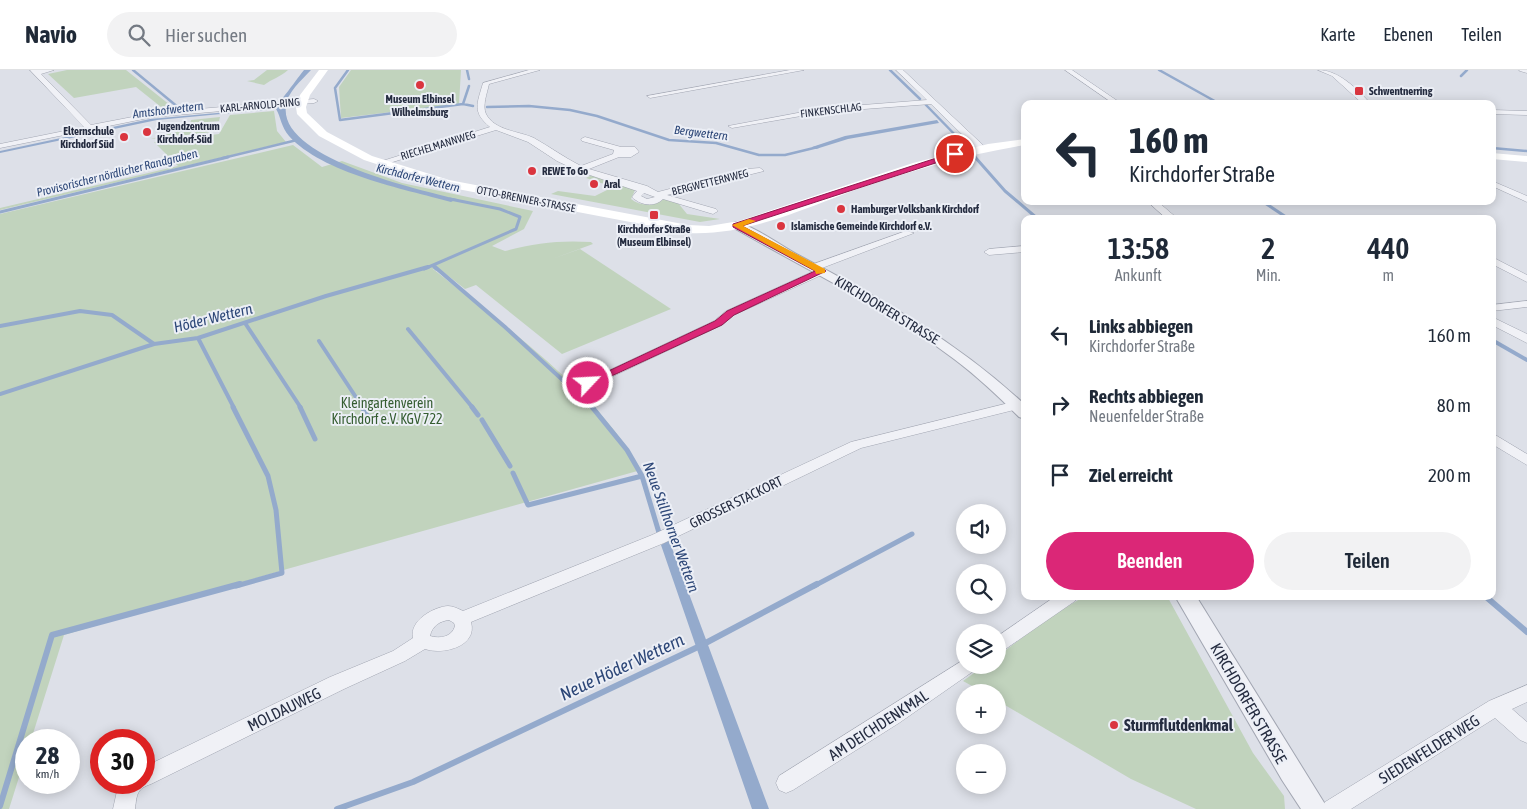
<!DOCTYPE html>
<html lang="de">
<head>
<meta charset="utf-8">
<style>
	:root { --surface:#fff; --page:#f2f2f3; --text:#1f2937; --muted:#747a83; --line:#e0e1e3; --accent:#db2777 }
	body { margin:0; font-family:"Asap Condensed",sans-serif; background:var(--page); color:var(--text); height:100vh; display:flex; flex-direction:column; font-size:19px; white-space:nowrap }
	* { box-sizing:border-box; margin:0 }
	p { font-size:16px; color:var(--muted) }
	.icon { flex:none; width:28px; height:28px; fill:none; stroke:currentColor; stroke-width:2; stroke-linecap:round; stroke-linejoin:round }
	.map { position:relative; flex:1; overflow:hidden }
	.sheet { position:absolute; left:1021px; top:145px; width:475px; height:385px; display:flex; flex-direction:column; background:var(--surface); border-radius:10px; box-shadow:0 2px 12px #0003 }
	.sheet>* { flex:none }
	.guide { position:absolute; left:1021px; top:30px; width:475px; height:105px; border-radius:10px; box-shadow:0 2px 12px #0003; background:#fff; color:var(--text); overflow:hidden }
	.controls { position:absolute; left:956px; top:434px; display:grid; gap:10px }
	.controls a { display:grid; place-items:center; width:50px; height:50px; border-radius:50%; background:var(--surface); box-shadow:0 2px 12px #0003; font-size:25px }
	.speed { position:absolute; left:15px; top:659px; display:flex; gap:10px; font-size:25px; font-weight:700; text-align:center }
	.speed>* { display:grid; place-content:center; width:65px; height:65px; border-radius:50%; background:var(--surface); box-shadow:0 2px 12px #0003; line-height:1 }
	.speed small { font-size:12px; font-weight:400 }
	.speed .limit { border:8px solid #d22; background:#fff; color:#111 }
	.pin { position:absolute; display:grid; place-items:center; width:42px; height:42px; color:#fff; margin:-21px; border:2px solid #fff; border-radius:50%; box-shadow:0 1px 5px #0007 }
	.me { position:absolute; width:55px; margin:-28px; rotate:65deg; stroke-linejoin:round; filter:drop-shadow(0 0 4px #0008) }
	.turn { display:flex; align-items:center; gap:18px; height:105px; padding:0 25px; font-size:22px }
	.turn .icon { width:65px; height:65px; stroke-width:2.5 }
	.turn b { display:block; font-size:35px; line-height:42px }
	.eta { display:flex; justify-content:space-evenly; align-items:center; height:85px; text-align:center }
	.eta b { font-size:30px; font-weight:600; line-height:35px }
	.cta { display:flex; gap:10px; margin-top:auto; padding:10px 25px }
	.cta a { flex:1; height:58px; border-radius:30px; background:var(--accent); color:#fff; font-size:20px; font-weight:600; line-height:58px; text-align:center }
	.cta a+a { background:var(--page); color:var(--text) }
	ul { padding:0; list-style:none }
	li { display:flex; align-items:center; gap:15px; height:70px; padding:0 25px }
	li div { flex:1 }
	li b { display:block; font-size:19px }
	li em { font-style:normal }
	header { display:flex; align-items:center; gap:30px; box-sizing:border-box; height:70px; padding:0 25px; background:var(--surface); border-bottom:1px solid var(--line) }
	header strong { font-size:24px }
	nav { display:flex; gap:28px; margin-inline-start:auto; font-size:18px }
	.search { width:350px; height:45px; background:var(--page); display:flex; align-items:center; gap:12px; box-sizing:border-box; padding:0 18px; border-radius:28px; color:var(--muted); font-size:19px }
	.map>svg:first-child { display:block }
</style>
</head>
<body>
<header>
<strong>Navio</strong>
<div class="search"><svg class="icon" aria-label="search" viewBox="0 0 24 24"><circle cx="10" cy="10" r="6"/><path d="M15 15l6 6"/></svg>Hier suchen</div>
<nav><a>Karte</a><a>Ebenen</a><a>Teilen</a></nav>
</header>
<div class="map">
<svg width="1527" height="739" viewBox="0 0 1527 739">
	<rect width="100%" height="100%" fill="#dde0e8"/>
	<path fill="#c1d3bd" d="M67 0H126L170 35 161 37 136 17 74 28 48 4Z
		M267 0H288C280 7 272 9 264 15L247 11 254 10Z
		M351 0H461L459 34 341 48 339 17Z
		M274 41 277 61 286 72 0 140V138L178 96 154 72 219 64 230 45Z
		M220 47 219 51 207 52 213 55 216 61 213 62 151 69 194 56V54H190L191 50Z
		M293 75 322 97 342 91 402 113 533 141 524 159 492 176 505 181C534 173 560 170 591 172L593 174 552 189 580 179 671 239 562 284 476 215 465 219 437 197 433 199C505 257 595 319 641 400L287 499 64 565 31 670H26V685L9 739H0V144Z
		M592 105 636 118 631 129C641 137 656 136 665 128L678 133 687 144 720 149 700 152 551 124 558 121 595 126 613 117 586 108Z
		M1085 526H1167L1253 683 1284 726 1285 739H1196L1131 709 998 631V622H983L963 611 985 595H998V586L1048 548Z"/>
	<path fill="#94aacc" d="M304 0H311C301 11 288 21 286 36 278 88 420 120 457 129L451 132C404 119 322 103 289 66 281 57 281 47 276 39L157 50 0 83V81L150 49 274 38C277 37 299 6 304 0Z
		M937 50 939 53 848 69 816 79 812 77 845 66Z
		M669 470 769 739H752L661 475Z"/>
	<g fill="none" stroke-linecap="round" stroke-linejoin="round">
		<path stroke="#94aacc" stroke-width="2.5" d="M133 0 179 38
			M348 0 335 18 340 50 463 34 473 36
			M467 0 469 9
			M890 0 920 29
			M1159 0 1220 34
			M1461 6 1467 0
			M463 34 469 16
			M925 34 964 74
			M487 37 529 36 570 40 597 46 669 70 716 73 759 85H785L818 77
			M1492 78 1527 81
			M223 88 297 70"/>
		<path stroke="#94aacc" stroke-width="3" d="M975 87 1005 121 1038 149
			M1262 131 1289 149
			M0 142 228 87
			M433 196 436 199
			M424 199 516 159 520 147 500 139 450 129"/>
		<path stroke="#94aacc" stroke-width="4" d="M435 197 505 257 593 338
			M245 253 301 338
			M0 256 80 241 112 245 154 274
			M408 259 473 338
			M198 268 234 338
			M1492 270 1527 290
			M319 271 363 338
			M0 324 154 274 198 268 326 226 428 197"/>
		<path stroke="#94aacc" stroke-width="5" d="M233 337 268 406 276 440 282 503 236 516
			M300 337 315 369
			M362 337 370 350
			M472 337 478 345
			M592 337 627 380 642 406 660 466
			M482 350 510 396
			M513 403 528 435 642 406
			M814 516 912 464"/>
		<path stroke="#94aacc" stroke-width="6" d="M1485 526 1527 562
			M0 736 52 565 240 514
			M337 739 413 712 700 576 817 514"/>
		<defs>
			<path id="minor" d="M30 0H54L41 4 91 55 153 43 314 29 318 31 314 33 153 47 0 78V74L84 57Z
				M529 0H540L489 14C487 24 482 35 486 44 495 61 519 61 534 68 550 77 565 88 581 96L613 84 614 80 582 71 581 69 585 67 621 77H635L639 82 631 87H619L589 99 647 116 658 122 746 99 760 98 764 101 667 125 716 139 718 141 713 144 663 129C654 138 640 135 632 127L637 121 578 101 557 91 528 72 496 60 383 95 376 93 490 57C472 42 477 34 483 13ZM644 123 655 127 647 129 641 126Z
				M790 0H804L650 28 647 26Z
				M896 0H903L985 77V81H979L931 34 824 42 732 58 728 56 824 38 927 30Z
				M1065 0H1072L1122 34H1114Z
				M1318 0C1339 0 1357 19 1371 34H1363L1332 6Z
				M1519 0H1527V3L1520 1Z
				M1492 40 1527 41V45L1492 44Z
				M1492 111 1527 126V132L1492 116Z
				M1147 131H1157L1178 149H1167Z
				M906 161 914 163 822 198 827 201 826 203 734 245 722 255 592 316H584L582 313 714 251 726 241 816 200 811 199V195Z
				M1025 176V182L989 185 984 182 989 179Z
				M1492 187 1527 205V212L1492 194Z
				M1527 231V237L1492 241V235Z
				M1492 247 1527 264V273L1492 255Z
				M1017 331 1022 332 1024 335 1022 338 861 378 664 473 471 552C478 577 442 585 425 579L405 591 344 619 151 714C137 719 137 723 135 739H113L119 712H144V697L330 607 393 581 413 568C409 551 433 537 448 536 453 536 459 539 463 541L652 465 851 372ZM449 550 454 553 455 556C452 567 440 569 430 566 432 556 440 551 449 550Z
				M1492 363 1527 384V395L1492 374Z
				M1056 526H1077L1075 531 1004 580 998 582V566Z
				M965 589V595H978L975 600 899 653 793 720 786 723 779 720 776 713 779 706Z
				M1527 615V632L1512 639 1527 652V673L1520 670 1495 648 1351 739H1321L1325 732 1489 631Z"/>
			<path id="tertiary" d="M736 152C756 157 781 176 800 186 881 229 958 272 1025 335V349L1019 347C999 327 978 307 954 289 885 237 807 200 732 157L730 155Z
				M1175 526H1196L1328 739H1301L1282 710Z"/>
		</defs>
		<use href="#minor" stroke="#a2a6b2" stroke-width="1"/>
		<use href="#tertiary" stroke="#a2a6b2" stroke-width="2"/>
		<use href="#minor" fill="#f0f1f6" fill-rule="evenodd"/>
		<use href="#tertiary" fill="#f0f1f6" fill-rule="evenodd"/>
		<path fill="#fff" fill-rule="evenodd" d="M319 0H328L310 25 306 37 307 43 327 62 372 86 449 110 688 155 709 156 739 151 913 93 988 74 1025 69V75C969 84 917 99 863 117 808 137 748 166 688 163L447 117 364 90 319 66 297 44 296 37 300 25Z
			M1492 83 1527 86V92L1492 89Z"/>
	</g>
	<path fill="#db2777" stroke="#8e194d" d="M955 82 957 86 742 156 826 201 734 245 722 255 592 315 588 316 583 313 715 251 727 241 815 201 733 157V154Z"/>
	<path fill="#f59e0b" d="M749 149 756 151 743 156 825 199V203L816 204 815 201 732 155Z"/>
	<g fill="#da353f" stroke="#eceff6" stroke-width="2">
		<circle cx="420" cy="15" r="5"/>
		<rect x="1354" y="16" width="10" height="10" rx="2.5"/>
		<circle cx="147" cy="62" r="5"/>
		<circle cx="124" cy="67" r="5"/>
		<circle cx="532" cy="101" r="5"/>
		<circle cx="594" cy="114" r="5"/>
		<circle cx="841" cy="139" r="5"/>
		<rect x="649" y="140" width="10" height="10" rx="2.5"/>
		<circle cx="781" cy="156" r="5"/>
		<circle cx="1114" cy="655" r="5"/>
	</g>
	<g text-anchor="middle" stroke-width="4" stroke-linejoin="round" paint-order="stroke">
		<g font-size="11" font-weight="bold" fill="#252c40" stroke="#eceff6" text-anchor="start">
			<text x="1369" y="25">Schwentnerring</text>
			<text x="420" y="33" text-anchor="middle">Museum Elbinsel<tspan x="420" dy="13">Wilhelmsburg</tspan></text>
			<text x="157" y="60">Jugendzentrum<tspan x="157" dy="13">Kirchdorf-Süd</tspan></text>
			<text x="114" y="65" text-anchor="end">Elternschule<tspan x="114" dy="13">Kirchdorf Süd</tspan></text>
			<text x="542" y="105">REWE To Go</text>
			<text x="604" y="118">Aral</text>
			<text x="851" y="143">Hamburger Volksbank Kirchdorf</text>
			<text x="791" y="160">Islamische Gemeinde Kirchdorf e.V.</text>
			<text x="654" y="163" text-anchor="middle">Kirchdorfer Straße<tspan x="654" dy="13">(Museum Elbinsel)</tspan></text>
		</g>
		<g font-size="11" fill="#252c40" stroke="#eceff6">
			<text transform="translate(260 35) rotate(-5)" y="4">KARL-ARNOLD-RING</text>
			<text transform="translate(831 40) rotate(-7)" y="4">FINKENSCHLAG</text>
			<text transform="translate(438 75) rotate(-17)" y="4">RIECHELMANNWEG</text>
			<text transform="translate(710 112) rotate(-14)" y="4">BERGWETTERNWEG</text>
			<text transform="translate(526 129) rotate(11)" y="4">OTTO-BRENNER-STRASSE</text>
		</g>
		<g font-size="12" font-style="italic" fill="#2c4677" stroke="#eceff6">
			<text transform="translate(168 40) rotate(-7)" y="4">Amtshofwettern</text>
			<text transform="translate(701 63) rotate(7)" y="4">Bergwettern</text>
			<text transform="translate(117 103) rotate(-14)" y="4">Provisorischer nördlicher Randgraben</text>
			<text transform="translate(418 108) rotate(14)" y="4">Kirchdorfer Wettern</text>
		</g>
		<g font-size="14" fill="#252c40" stroke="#eceff6">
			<text transform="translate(887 240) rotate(31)" y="5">KIRCHDORFER STRASSE</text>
			<text transform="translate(736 432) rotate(-26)" y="5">GROSSER STACKORT</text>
		</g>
		<g font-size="14" fill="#355d31" stroke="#eceff6">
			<text x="387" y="338">Kleingartenverein<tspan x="387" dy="16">Kirchdorf e.V. KGV 722</tspan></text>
		</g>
		<g font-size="15" font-style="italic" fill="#2c4677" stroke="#eceff6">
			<text transform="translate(213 248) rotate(-14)" y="5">Höder Wettern</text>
			<text transform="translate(671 457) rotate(70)" y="5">Neue Stillhorner Wettern</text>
		</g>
		<g font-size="16" fill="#252c40" stroke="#eceff6">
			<text transform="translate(1249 633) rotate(60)" y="6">KIRCHDORFER STRASSE</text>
			<text transform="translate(284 639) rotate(-26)" y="6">MOLDAUWEG</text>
			<text transform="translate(878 655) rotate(-33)" y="6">AM DEICHDENKMAL</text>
			<text transform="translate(1429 679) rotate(-32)" y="6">SIEDENFELDER WEG</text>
		</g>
		<g font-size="16" font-weight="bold" fill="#252c40" stroke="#eceff6" text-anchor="start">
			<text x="1124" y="661">Sturmflutdenkmal</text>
		</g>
		<g font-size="18" font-style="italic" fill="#2c4677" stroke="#eceff6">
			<text transform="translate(622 597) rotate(-25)" y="6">Neue Höder Wettern</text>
		</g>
	</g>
</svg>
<div class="controls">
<a><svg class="icon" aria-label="sound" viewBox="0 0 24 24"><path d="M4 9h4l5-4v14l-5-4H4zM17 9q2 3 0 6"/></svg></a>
<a><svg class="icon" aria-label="search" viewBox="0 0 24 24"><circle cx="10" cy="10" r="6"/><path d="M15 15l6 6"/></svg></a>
<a><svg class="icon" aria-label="layers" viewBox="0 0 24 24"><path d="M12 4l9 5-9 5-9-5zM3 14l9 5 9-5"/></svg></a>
<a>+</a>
<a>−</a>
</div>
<div class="speed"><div>28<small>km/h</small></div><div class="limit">30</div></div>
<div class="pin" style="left:955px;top:84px;background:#d93025"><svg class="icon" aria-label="arrive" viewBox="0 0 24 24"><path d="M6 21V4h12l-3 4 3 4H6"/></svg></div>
<svg class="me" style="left:588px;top:313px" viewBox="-20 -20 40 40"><circle r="17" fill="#db2777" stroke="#fff" stroke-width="3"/><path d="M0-11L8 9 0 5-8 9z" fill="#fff"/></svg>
<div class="guide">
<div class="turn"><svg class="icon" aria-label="left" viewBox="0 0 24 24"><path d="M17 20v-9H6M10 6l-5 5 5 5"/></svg><div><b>160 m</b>Kirchdorfer Straße</div></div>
</div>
<section class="sheet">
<div class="eta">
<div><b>13:58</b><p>Ankunft</p></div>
<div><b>2</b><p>Min.</p></div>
<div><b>440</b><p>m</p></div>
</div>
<ul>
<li><svg class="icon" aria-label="left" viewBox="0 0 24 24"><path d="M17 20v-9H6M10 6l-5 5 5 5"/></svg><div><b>Links abbiegen</b><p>Kirchdorfer Straße</p></div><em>160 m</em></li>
<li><svg class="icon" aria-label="right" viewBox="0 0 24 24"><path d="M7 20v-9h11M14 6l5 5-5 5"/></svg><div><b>Rechts abbiegen</b><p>Neuenfelder Straße</p></div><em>80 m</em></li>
<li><svg class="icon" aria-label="arrive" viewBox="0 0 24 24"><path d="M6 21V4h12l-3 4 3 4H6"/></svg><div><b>Ziel erreicht</b></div><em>200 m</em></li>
</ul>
<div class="cta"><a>Beenden</a><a>Teilen</a></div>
</section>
</div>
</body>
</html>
